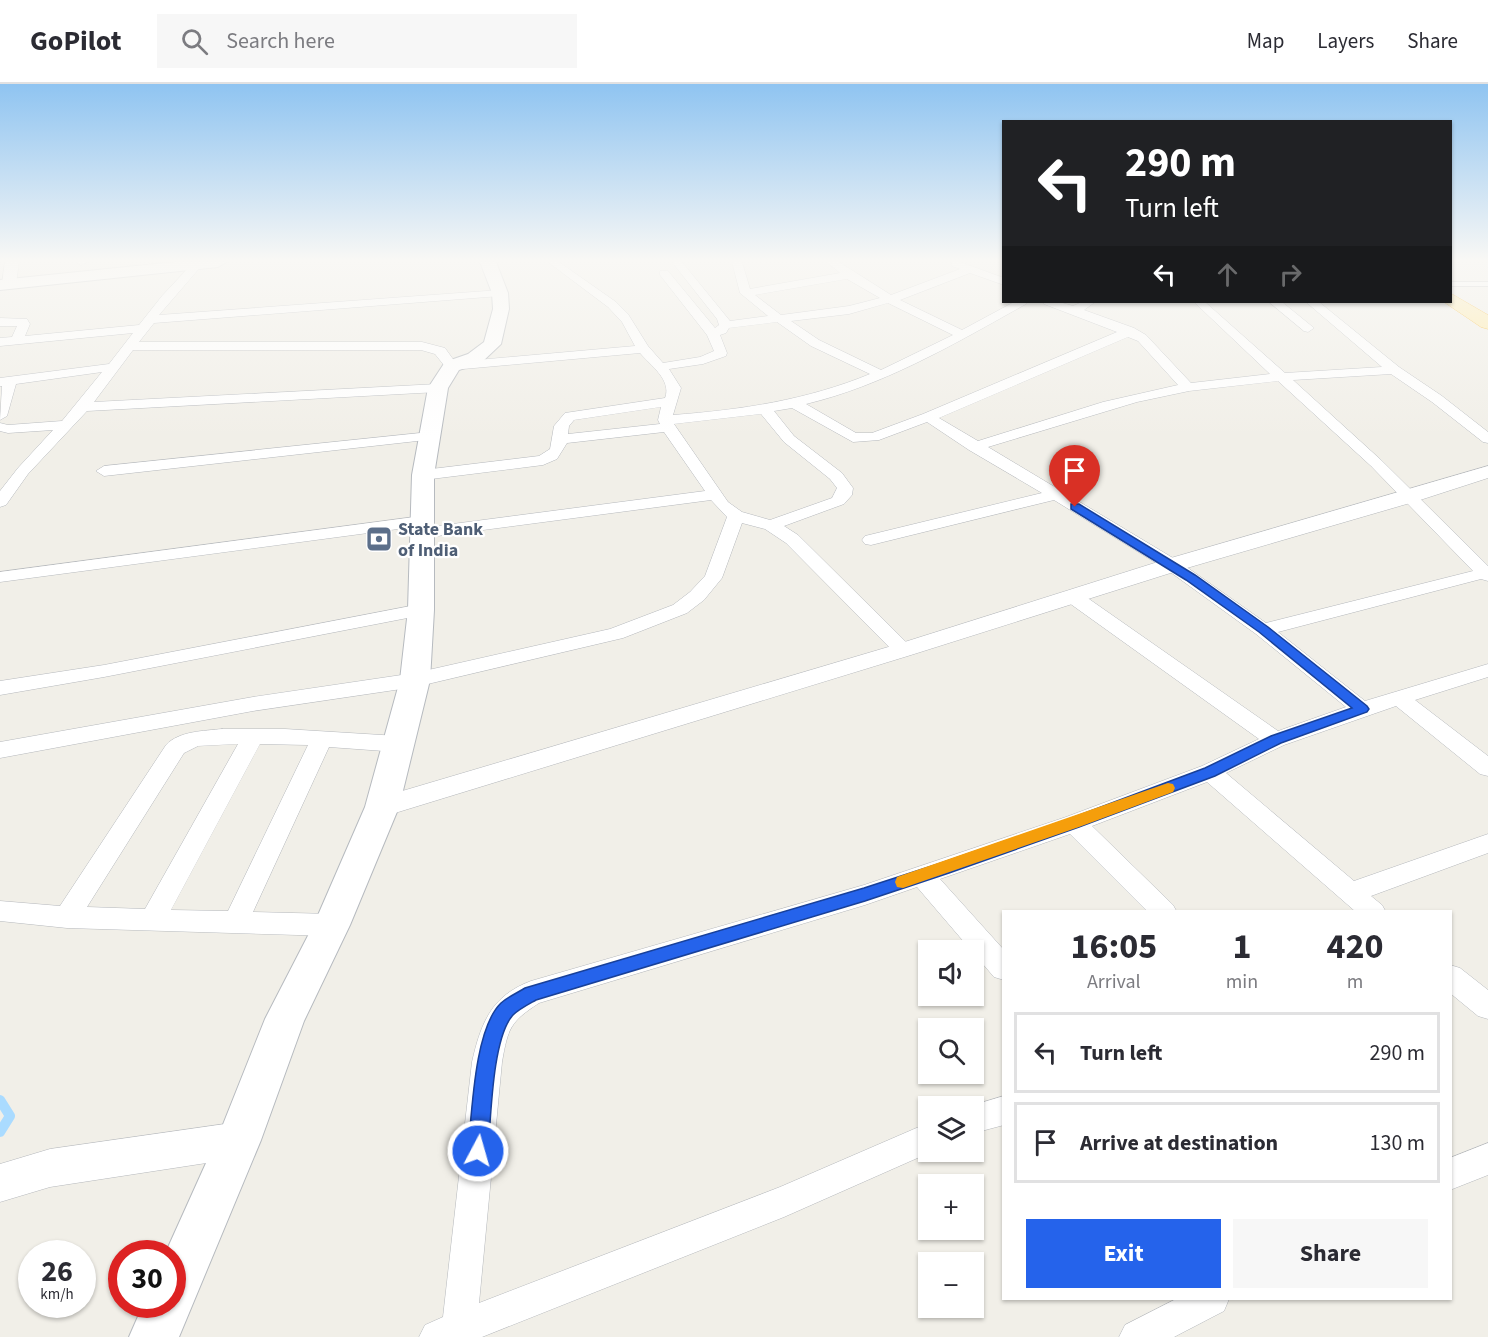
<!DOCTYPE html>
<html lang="en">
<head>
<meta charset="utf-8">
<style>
	:root { --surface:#fff; --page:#f7f7f7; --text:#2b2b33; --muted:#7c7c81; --line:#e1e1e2; --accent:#2563eb }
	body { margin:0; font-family:"Source Sans 3",sans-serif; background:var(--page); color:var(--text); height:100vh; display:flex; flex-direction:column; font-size:22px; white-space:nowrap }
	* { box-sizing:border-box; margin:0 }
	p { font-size:20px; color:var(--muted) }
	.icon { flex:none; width:33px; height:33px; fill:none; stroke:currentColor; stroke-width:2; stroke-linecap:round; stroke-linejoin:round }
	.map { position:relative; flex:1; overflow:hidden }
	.side { position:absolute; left:1002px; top:826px; width:450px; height:390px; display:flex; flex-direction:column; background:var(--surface); border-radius:0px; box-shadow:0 2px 4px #0004 }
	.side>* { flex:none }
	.banner { position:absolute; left:1002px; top:36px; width:450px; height:183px; border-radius:0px; box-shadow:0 2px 4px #0004; background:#202124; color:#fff; overflow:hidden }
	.fabs { position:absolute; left:918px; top:856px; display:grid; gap:12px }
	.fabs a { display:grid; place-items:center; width:66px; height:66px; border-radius:0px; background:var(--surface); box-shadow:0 2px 4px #0004; font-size:30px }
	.speed { position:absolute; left:18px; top:1156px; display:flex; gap:12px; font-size:30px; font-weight:700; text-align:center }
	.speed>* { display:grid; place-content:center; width:78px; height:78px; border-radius:50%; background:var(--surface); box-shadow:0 2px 4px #0004; line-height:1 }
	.speed small { font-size:15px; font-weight:400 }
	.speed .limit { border:9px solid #d22; background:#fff; color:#111 }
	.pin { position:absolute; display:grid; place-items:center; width:51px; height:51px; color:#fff; margin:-62px -26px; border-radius:50% 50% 50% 0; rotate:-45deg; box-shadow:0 0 6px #0007 }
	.pin .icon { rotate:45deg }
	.me { position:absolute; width:66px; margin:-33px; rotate:6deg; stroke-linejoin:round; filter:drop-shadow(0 0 4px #0008) }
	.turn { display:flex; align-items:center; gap:21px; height:126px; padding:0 24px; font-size:27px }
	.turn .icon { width:78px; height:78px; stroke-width:2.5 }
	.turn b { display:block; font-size:42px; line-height:51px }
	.lanes { display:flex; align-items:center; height:57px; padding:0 24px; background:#0003; justify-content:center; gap:30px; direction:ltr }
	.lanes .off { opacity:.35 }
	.eta { display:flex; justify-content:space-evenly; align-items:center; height:102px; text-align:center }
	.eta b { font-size:36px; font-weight:700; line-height:42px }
	.primary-button { display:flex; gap:12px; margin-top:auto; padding:12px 24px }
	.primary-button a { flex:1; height:69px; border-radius:0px; background:var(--accent); color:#fff; font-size:24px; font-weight:700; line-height:69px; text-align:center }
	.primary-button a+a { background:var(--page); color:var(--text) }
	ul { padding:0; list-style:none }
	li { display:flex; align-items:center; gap:18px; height:81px; margin:0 12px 9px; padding:0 12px; border:3px solid var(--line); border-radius:0px }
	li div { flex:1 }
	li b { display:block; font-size:22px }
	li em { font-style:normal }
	header { display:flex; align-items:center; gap:36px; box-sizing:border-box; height:84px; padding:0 30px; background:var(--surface); border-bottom:2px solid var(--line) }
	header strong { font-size:28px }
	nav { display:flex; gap:33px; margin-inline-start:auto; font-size:21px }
	.search { width:420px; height:54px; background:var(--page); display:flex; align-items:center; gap:15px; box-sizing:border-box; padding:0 21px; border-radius:0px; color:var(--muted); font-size:22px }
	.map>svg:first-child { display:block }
</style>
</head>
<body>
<header>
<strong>GoPilot</strong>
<div class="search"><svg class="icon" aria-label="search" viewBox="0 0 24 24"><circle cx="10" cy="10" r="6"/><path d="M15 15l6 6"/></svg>Search here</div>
<nav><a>Map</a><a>Layers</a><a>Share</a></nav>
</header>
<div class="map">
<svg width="1488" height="1253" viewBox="0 0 1488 1253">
	<rect width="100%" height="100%" fill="#f1efe8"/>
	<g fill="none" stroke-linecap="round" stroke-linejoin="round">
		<path stroke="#aadbff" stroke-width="10" d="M0 1016 10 1032 0 1048"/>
		<defs>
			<path id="service" d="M1450 198H1488V202H1450Z"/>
			<path id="minor" d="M76 178H87L81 181Z
				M194 178 203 180 159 231 500 206 506 209 500 212 154 239 139 258H422L445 264 455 278 635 262 622 238 608 223 548 178H559L616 218 628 230 648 262 663 279 700 273 714 267 707 251 660 191V187H668L715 244 719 241 717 235 672 178H682L730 237 768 232 740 209 732 178H742L750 205 840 189 827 178H839L891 211 960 185 952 182V178H960L1004 194V201L970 189 900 216 962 246 1014 218H1027L1026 220C956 259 885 301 806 320L856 349H872L923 330 1117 248 1044 220 1043 218H1059L1073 222 1082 218H1095L1084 226 1134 244 1146 251 1191 299 1270 290 1194 218H1205L1285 289 1382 283 1306 218H1319L1399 283 1442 312 1488 348V359L1483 358 1432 318 1391 290 1293 296 1381 376 1488 482V497L1481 495 1278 548 1365 617 1488 580V593L1415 616 1488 672V692L1480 690 1396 622 1284 661 1226 689 1354 797 1488 750V769L1371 812 1382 821 1386 828H1356L1207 698 1092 742 1173 821 1177 828H1148L1070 750 940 795 1004 866V896L994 893 917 803 865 821 539 919C510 938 508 944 502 978L479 1219 780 1103 928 1039V1068H931L784 1133 482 1253H419L425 1241 443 1233 472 978C481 939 491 912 531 897L864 801 1066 733 1202 682 1259 655 1065 516 1063 512 1065 508H1079L1278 647 1346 623 1256 550 1166 485 1054 416 871 461 865 460 862 456 865 452 1042 409 969 366 927 338 879 356 853 358 792 324 774 327 794 352 842 389 853 404 852 411 844 420 784 442 798 451 910 562 913 566 910 570H896L786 459 765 445 742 439 722 494 704 516 687 529 623 554 415 603 253 627 0 674V658L253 613 415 589 610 545 673 521 690 508 705 492 727 433 711 416 422 454 416 453 414 449 416 445 422 444 705 407 664 348 567 359 557 375 543 381 423 396 415 391 423 386 539 372 550 365 554 342 565 329 665 314C672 296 651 282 640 269L452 286 447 285 435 270 421 266H133L94 318 438 300 445 304 438 308 87 327 28 390 6 421 0 423V407L18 384 53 346 8 349 0 347V339L8 341 62 337 102 288 16 300 7 332 0 336 2 302H0V294L109 280 133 249 0 262V254L12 253 17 242H0V234L27 235 30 240 25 252 139 241 162 212ZM847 195 880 214 849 222 781 231 755 211ZM888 219 953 251 881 286 819 256 791 237 849 230ZM777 238 811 262 870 290C807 316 741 326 673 331L681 304 669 285 703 280 726 272 727 269 720 251 726 249 729 244ZM1128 253 1138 257 1178 301 1103 318 978 357 939 334ZM1278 297 1371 382 1473 487 1266 539 1178 477 988 363 1137 318 1189 307ZM661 323 658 336 660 340 568 350 569 342 574 336ZM761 330 784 358 830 395 837 404 832 414 770 436 742 428 728 418 674 340Z
				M1269 218H1282L1314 244 1308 248 1304 247Z
				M430 348 435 349 437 352 435 355 104 392 96 387 104 382Z
				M422 432 430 437 428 441 0 498V488Z
				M421 520 428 522 430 526 428 530 104 593 0 611V597L104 581Z
				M222 645H285L398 652 406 655 409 660 406 665 398 668 329 663 253 828 332 830 341 833 345 841 341 849 332 852 67 844 0 837V817L60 822 166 661C179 647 204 647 222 645ZM238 660 145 825 87 823 184 669 198 662ZM260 660 308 661 228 827 171 826Z
				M1450 881 1460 884 1488 906V935L1478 932 1450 909Z
				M1004 1012V1041L974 1049V1023H967Z
				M1488 1059V1091L1450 1106V1074Z
				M1176 1215H1229L1224 1227 1174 1253H1119L1125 1241Z"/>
			<path id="tertiary" d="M5 178H19L16 200 9 204 2 200Z
				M1488 382V394L1417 417 1180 486 911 571 382 733 372 730 368 723 372 716 382 713 895 561 1164 476Z
				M239 1038 252 1043 258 1056 252 1069 239 1074 50 1103 0 1118V1080L50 1065Z"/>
			<path id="secondary" d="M175 178H226L218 183 0 206V196Z
				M480 178H496L508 209 509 225 501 260 482 278 459 286 448 304 434 391V526L430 596 399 723 350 841 304 937 261 1056 179 1253H129L143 1221H172V1170H165L220 1048 265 935 315 838 365 723 400 596 408 526 412 391 428 304 445 278 468 270 484 258 493 225 492 209Z"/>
			<path id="trunk" d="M1450 209 1488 231V245L1481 243 1444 218H1450Z"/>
		</defs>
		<use href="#service" stroke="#b5b8bc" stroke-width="2"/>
		<use href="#minor" stroke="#b5b8bc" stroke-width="1"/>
		<use href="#tertiary" stroke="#b5b8bc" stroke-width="1"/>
		<use href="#secondary" stroke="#b6babf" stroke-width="2"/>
		<use href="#trunk" stroke="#f9a700" stroke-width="1"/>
		<use href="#service" fill="#fff" fill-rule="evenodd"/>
		<use href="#minor" fill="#fff" fill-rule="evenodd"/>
		<use href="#tertiary" fill="#fff" fill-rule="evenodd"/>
		<use href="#secondary" fill="#fff" fill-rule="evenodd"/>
		<use href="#trunk" fill="#ffe9a0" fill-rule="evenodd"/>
	</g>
	<linearGradient id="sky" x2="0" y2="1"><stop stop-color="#8fc4f1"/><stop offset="0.5" stop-color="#f9f8f5"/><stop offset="1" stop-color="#f9f8f5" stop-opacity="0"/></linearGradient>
	<rect width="1488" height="353" fill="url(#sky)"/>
	<path fill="#2563eb" stroke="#184099" stroke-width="1.5" d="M1071 420H1079L1195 491 1268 543 1367 622 1369 625 1367 628 1281 659 1215 692 1079 743 949 789 865 817 536 916C529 920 519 925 513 931 492 954 491 1035 488 1067L485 1074 478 1077 471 1074 468 1067C472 1030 474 945 501 919 508 913 517 909 525 904L864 804 938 780 1069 735 1205 684 1271 652 1352 624 1259 548 1186 496 1071 425Z"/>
	<path fill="#f59e0b" d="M1168 699 1173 700 1175 704 1173 708 1079 743 903 804 897 803 895 798 897 793Z"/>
	<defs>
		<symbol id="bank-square" viewBox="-11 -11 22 22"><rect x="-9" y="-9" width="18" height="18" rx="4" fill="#5c6f8a" stroke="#fff"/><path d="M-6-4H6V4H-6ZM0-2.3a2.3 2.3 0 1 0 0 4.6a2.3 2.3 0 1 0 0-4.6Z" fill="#fff"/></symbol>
	</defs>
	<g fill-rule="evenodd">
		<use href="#bank-square" x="364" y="440" width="30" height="30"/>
	</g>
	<g text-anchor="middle" stroke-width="4.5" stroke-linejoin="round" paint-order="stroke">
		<g font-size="18" font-weight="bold" fill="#4e5e75" stroke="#fff" text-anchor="start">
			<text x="398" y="451">State Bank<tspan x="398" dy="21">of India</tspan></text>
		</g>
	</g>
</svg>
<div class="fabs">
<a><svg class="icon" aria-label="sound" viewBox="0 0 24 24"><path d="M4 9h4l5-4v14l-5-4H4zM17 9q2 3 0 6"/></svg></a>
<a><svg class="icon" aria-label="search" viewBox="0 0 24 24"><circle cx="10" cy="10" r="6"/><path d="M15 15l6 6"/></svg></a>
<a><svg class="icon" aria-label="layers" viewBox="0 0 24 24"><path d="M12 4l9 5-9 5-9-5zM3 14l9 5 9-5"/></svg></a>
<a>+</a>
<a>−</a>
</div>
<div class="speed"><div>26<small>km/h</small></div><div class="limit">30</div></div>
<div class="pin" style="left:1075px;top:423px;background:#d93025"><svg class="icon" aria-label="arrive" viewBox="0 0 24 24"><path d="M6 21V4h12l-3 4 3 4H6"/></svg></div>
<svg class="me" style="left:478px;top:1067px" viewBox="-20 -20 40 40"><circle r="17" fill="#2563eb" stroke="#fff" stroke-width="3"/><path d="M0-11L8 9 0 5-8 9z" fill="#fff"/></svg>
<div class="banner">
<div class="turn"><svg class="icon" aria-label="left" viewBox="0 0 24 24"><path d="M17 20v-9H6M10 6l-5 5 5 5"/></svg><div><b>290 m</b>Turn left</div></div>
<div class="lanes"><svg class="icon" aria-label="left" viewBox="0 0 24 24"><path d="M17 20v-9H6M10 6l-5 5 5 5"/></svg><svg class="icon off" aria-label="ahead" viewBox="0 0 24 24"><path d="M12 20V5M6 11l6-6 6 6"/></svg><svg class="icon off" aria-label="right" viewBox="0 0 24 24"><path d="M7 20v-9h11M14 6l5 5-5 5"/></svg></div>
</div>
<section class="side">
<div class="eta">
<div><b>16:05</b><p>Arrival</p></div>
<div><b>1</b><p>min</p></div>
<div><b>420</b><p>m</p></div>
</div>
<ul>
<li><svg class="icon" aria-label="left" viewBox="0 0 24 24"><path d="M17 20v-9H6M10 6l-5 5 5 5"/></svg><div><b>Turn left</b></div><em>290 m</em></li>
<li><svg class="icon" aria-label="arrive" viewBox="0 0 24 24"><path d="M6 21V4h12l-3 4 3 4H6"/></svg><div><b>Arrive at destination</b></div><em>130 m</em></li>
</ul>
<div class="primary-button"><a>Exit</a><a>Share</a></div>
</section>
</div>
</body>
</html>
